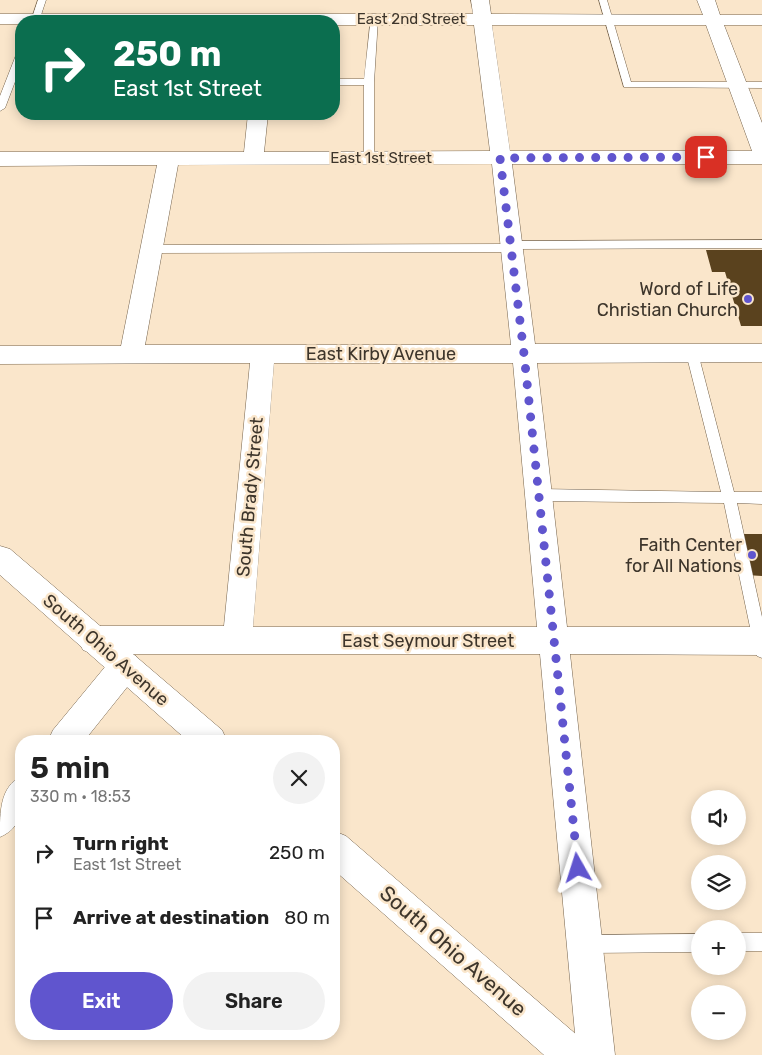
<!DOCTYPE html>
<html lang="en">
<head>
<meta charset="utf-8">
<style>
	:root { --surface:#fff; --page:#f2f2f2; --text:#222; --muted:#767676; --accent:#6055ce }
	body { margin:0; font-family:Rubik,sans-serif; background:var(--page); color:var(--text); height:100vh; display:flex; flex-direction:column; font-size:19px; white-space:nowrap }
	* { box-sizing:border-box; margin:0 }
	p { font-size:16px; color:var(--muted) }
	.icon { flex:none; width:28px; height:28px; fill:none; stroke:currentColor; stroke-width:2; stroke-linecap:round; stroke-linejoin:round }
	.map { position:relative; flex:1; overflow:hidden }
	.sheet { position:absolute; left:15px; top:735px; width:325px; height:305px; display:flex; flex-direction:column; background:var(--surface); border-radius:20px; box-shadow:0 2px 12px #0003 }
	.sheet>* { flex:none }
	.top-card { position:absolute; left:15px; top:15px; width:325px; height:105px; border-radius:20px; box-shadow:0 2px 12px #0003; background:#0b6e4f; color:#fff; overflow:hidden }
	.tools { position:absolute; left:691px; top:790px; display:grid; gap:10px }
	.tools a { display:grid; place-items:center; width:55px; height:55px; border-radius:50%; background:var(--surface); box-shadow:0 2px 12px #0003; font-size:25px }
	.pin { position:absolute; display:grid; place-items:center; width:42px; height:42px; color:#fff; margin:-21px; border-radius:10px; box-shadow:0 2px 8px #0006 }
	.me { position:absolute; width:55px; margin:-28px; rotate:354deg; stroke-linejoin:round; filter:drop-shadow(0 0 4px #0008) }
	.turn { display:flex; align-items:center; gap:18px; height:105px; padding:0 15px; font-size:22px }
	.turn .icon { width:65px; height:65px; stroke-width:2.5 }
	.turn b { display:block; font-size:35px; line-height:42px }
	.round { display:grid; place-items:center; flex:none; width:52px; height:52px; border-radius:26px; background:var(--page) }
	.summary { display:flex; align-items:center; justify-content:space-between; height:85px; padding:0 15px }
	h1 { font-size:30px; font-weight:600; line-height:38px }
	.button { display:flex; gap:10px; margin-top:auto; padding:10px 15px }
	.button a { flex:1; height:58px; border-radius:30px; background:var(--accent); color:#fff; font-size:20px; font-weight:600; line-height:58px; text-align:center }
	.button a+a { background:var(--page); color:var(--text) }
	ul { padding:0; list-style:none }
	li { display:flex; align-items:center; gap:15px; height:65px; padding:0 15px }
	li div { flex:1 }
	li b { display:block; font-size:19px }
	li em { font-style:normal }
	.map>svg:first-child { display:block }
</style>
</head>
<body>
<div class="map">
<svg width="762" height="1055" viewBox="0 0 762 1055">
	<rect width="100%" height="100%" fill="#fae6cb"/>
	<path fill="#5a421e" d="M706 250H762V326H741L725 272H712Z
		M738 534H762V576L746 575Z"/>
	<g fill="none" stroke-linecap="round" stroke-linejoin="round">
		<defs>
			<path id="lane" d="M38 0H46L39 21H31Z
				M599 0H607L631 82H762V88L624 87Z
				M371 17 378 19 374 82V158L369 161 364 158V85H334V79H364Z
				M21 52V66L5 108 0 111V96L16 55Z
				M762 240V248L517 249 512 252 151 253 145 249 151 245 506 244 511 241Z
				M692 348 698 353 734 492H762V504L737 503 762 617V658L757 656 755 651 724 503 539 501 534 499 532 495 534 491 539 489 721 492 686 353Z
				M738 933H762V951H738Z
				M700 934V952L586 953 580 950 577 944 580 938 586 935Z"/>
			<path id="street" d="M471 0H489L491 14 703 15 697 0H715L720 15H762V25H724L762 123V164H512L535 344H762V362L537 363 567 627H762V655L570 654 615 1055H577L540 654H130L136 656 140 666 136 676 84 741H48L53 730 114 656 120 654H93L83 650 78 640 83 630 93 626H224L250 363 0 364V346H121L157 165 0 166V152H244L248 114H268L264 152 490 151 474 25H334V21H21V24H0V14H473ZM492 25H706L752 151H510ZM492 164 511 345H145L178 165ZM274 363H513L537 627H253Z
				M21 776C23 801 27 825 0 837 0 810 0 788 21 776Z"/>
			<path id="secondary" d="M0 546 10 549 222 730 227 741H188L0 575Z
				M334 831 346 836 585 1042 591 1055H544L334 870Z"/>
		</defs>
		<use href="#lane" stroke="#75634c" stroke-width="1"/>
		<use href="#street" stroke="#75634c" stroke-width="1"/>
		<use href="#secondary" stroke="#75634c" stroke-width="1"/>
		<use href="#lane" fill="#fff" fill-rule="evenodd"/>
		<use href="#street" fill="#fff" fill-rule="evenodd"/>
		<use href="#secondary" fill="#fff" fill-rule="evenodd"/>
	</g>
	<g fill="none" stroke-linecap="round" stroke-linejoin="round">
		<path stroke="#6055ce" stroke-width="9" stroke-dasharray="0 16.2" d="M578 868 524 354 500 158 706 157"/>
	</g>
	<g fill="#6055ce" stroke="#fae6cb" stroke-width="2">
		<circle cx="748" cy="299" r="5"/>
		<circle cx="752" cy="555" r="5"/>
	</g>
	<g text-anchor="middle" stroke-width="5" stroke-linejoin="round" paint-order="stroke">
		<g font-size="15" fill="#3d352b" stroke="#fae6cb">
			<text x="411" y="24">East 2nd Street</text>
			<text x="381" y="163">East 1st Street</text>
		</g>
		<g font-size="18" fill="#3d352b" stroke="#fae6cb" text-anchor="end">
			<text x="738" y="295">Word of Life<tspan x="738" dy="21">Christian Church</tspan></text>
			<text x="742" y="551">Faith Center<tspan x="742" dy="21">for All Nations</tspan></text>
		</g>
		<g font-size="18" fill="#3d352b" stroke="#fae6cb">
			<text x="381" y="360">East Kirby Avenue</text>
			<text transform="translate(250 497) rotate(-85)" y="6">South Brady Street</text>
			<text x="428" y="647">East Seymour Street</text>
			<text transform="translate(106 650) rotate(41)" y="6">South Ohio Avenue</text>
		</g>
		<g font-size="21" fill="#3d352b" stroke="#fae6cb">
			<text transform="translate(453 951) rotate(41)" y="7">South Ohio Avenue</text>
		</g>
	</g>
</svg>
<div class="tools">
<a><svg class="icon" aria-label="sound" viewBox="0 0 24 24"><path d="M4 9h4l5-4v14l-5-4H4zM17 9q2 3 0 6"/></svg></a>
<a><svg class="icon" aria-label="layers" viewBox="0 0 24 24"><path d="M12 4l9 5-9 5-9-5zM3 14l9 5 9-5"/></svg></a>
<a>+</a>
<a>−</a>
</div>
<div class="pin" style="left:706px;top:157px;background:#d93025"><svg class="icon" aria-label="arrive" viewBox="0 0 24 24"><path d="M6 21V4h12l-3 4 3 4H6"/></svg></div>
<svg class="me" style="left:578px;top:868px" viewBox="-20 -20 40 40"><path d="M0-17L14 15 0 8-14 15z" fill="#6055ce" stroke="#fff" stroke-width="4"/></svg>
<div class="top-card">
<div class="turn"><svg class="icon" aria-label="right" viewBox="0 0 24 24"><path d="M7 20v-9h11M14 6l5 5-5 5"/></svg><div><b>250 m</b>East 1st Street</div></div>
</div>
<section class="sheet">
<div class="summary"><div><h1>5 min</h1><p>330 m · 18:53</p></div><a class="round"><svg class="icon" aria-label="close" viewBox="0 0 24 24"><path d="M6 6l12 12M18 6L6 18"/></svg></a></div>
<ul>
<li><svg class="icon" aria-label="right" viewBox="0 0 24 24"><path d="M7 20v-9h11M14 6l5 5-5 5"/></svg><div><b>Turn right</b><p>East 1st Street</p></div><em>250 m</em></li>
<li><svg class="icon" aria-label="arrive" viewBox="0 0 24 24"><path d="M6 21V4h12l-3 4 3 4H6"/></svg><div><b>Arrive at destination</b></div><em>80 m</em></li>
</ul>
<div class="button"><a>Exit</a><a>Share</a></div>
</section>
</div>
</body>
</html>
